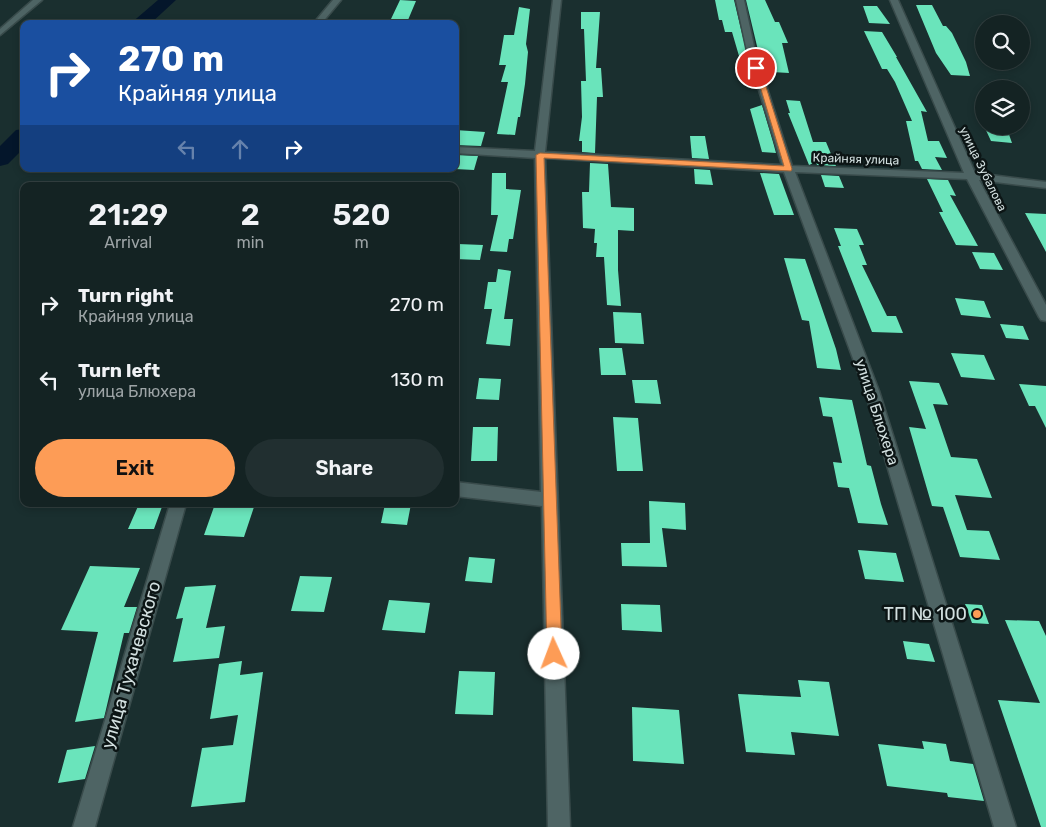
<!DOCTYPE html>
<html lang="en">
<head>
<meta charset="utf-8">
<style>
	:root { --surface:#142323; --page:#212f30; --text:#f1f3f6; --muted:#9da4a6; --line:#334041; --accent:#fd9c56 }
	body { margin:0; font-family:Rubik,sans-serif; background:var(--page); color:var(--text); height:100vh; display:flex; flex-direction:column; font-size:19px; white-space:nowrap }
	* { box-sizing:border-box; margin:0 }
	p { font-size:16px; color:var(--muted) }
	.icon { flex:none; width:28px; height:28px; fill:none; stroke:currentColor; stroke-width:2; stroke-linecap:round; stroke-linejoin:round }
	.map { position:relative; flex:1; overflow:hidden }
	.sheet { position:absolute; left:20px; top:182px; width:439px; height:325px; display:flex; flex-direction:column; background:var(--surface); border-radius:10px; box-shadow:0 2px 8px #0003,0 0 0 1px var(--line) }
	.sheet>* { flex:none }
	.top-card { position:absolute; left:20px; top:20px; width:439px; height:152px; border-radius:10px; box-shadow:0 2px 8px #0003,0 0 0 1px var(--line); background:#1a4fa0; color:#fff; overflow:hidden }
	.fabs { position:absolute; left:975px; top:15px; display:grid; gap:10px }
	.fabs a { display:grid; place-items:center; width:55px; height:55px; border-radius:50%; background:var(--surface); box-shadow:0 2px 8px #0003,0 0 0 1px var(--line); font-size:25px }
	.pin { position:absolute; display:grid; place-items:center; width:42px; height:42px; color:#fff; margin:-21px; border:2px solid #fff; border-radius:50%; box-shadow:0 1px 5px #0007 }
	.me { position:absolute; width:55px; margin:-28px; rotate:358deg; stroke-linejoin:round; filter:drop-shadow(0 0 4px #0008) }
	.turn { display:flex; align-items:center; gap:18px; height:105px; padding:0 15px; font-size:22px }
	.turn .icon { width:65px; height:65px; stroke-width:2.5 }
	.turn b { display:block; font-size:35px; line-height:42px }
	.lanes { display:flex; align-items:center; height:48px; padding:0 15px; background:#0003; justify-content:center; gap:25px; direction:ltr }
	.lanes .off { opacity:.35 }
	.eta { display:flex; justify-content:space-evenly; align-items:center; height:85px; text-align:center }
	.eta b { font-size:30px; font-weight:600; line-height:35px }
	.cta { display:flex; gap:10px; margin-top:auto; padding:10px 15px }
	.cta a { flex:1; height:58px; border-radius:30px; background:var(--accent); color:#111; font-size:20px; font-weight:600; line-height:58px; text-align:center }
	.cta a+a { background:var(--page); color:var(--text) }
	ul { padding:0; list-style:none }
	li { display:flex; align-items:center; gap:15px; height:75px; padding:0 15px }
	li div { flex:1 }
	li b { display:block; font-size:19px }
	li em { font-style:normal }
	.map>svg:first-child { display:block }
</style>
</head>
<body>
<div class="map">
<svg width="1046" height="827" viewBox="0 0 1046 827">
	<rect width="100%" height="100%" fill="#1a2f2f"/>
	<g fill="none" stroke-linecap="round" stroke-linejoin="round">
		<path fill="#04162b" fill-rule="evenodd" d="M158 0H176L150 24H130Z
			M24 129V148L8 164 0 166V146L16 130Z"/>
	</g>
	<path fill="#6ae4bb" d="M400 0 416 1 408 20 391 19Z
		M715 0H734L751 71 744 73 732 32H725L722 20H719Z
		M746 0H765L775 22H779L788 43H782L789 73 772 72 769 65 762 67Z
		M916 5H932L943 26H946L952 33 966 62 970 76 951 75 936 53Z
		M863 6H877L890 24 869 23Z
		M519 7 530 9 526 44 528 52 525 84 520 117H518L515 135 497 134 508 82H501L506 65H499L504 35H514Z
		M581 12H600L596 68H601L603 97H597L595 153 582 152V141H579L582 117 581 81H586L584 29H581Z
		M864 31 882 32 897 57H896L927 112 921 111 928 141H939L947 158 935 157 942 170 922 169 918 161H915L906 121H912L895 82 887 69H882Z
		M786 100 800 101 813 142H826L836 166 817 165 816 162 809 165 788 113H790Z
		M762 105 773 142 776 153 762 152 750 109Z
		M984 126H1006L1012 143 991 141Z
		M455 130 485 132 481 146 455 145Z
		M690 136H705L709 159 692 158Z
		M455 155 478 156 474 170 455 169Z
		M590 163 608 164 611 207 634 208V231L618 230V270L621 306 607 305 604 257H596L597 243H594L595 229 583 228 582 192H589Z
		M694 169 710 170 713 185 695 184Z
		M492 173H506V189L521 190 513 239H509L507 252 490 251 498 215H491Z
		M760 173 779 174 794 215H774Z
		M821 175 839 176 844 188 825 187Z
		M927 179 948 180 956 196 950 195 978 246 956 245 939 212H943Z
		M1025 213 1046 214V252Z
		M834 228 857 229 864 245H859L867 265H862L887 316H896L903 333 872 332 838 246H841Z
		M458 244 483 245 480 260 455 259Z
		M972 252 994 253 1003 270 980 269Z
		M784 258 805 259 836 349 841 370 817 368 809 321 802 320Z
		M498 269 511 271 504 319H513L510 346 486 344 492 309H484L488 282H496Z
		M955 298 984 301 991 318 961 315Z
		M613 312 641 313 644 344 615 343Z
		M1000 324 1023 326 1029 340 1006 338Z
		M599 348H622L626 375H601Z
		M951 353 984 355 995 380 961 377Z
		M479 378 501 379 499 400 476 399Z
		M632 380H657L661 404 635 403Z
		M909 381 939 383 948 405 933 404 951 457 977 459 992 498 955 495 967 530 989 531 1000 560 960 557 943 507 932 506 909 427 926 429Z
		M1019 384 1046 386V428L1035 406H1029Z
		M819 397 852 400 867 465 871 466 881 504 888 525 858 523 849 488 838 487 833 462 842 463 832 417 823 416Z
		M613 417 638 418 643 471H617Z
		M473 427H498L497 461H471Z
		M649 501 685 503 686 530 662 528 667 567 622 566 621 543H650Z
		M139 504H163L154 529H128Z
		M215 504H255L244 537 204 535Z
		M385 504H411L407 525 381 523Z
		M858 550 896 553 904 582 865 579Z
		M469 557 495 559 492 583 465 581Z
		M90 566 140 568 124 607H137L129 633H124L104 718 75 722 98 632 61 630Z
		M300 576 332 577 324 612 291 611Z
		M216 585 206 628 225 626 219 658 173 662 183 618 176 619 185 587Z
		M389 600 430 603 425 633 382 630Z
		M621 604 660 605 662 632 622 630Z
		M965 604 982 605 989 624 972 623Z
		M1005 620 1039 621 1046 636V827H1041L998 700 1040 703Z
		M903 641 929 644 935 662 907 659Z
		M242 661 240 675 263 672 245 802 191 807 202 748 233 745 238 715 210 719 219 664Z
		M459 671 495 672 493 715 455 714Z
		M798 680 829 682 839 736 791 732 795 755 746 752 738 694 801 697Z
		M632 707 679 710 684 764 633 761Z
		M922 741 946 744 950 761 973 764 984 801 948 797 947 793 887 786 878 744 924 749Z
		M95 746 85 779 58 783 67 750Z"/>
	<g fill="none" stroke-linecap="round" stroke-linejoin="round">
		<defs>
			<path id="street" d="M33 0H42L0 35V29Z
				M333 0H341L321 24H313Z
				M553 0H561L545 152 782 165 747 51 736 0H744L755 51 792 166 964 173 890 0H898L975 173 1046 182V188L979 180 1046 305V321L1041 320 1039 317 967 179 795 172 879 391 1016 827H994L865 391 784 172 545 158 570 827H548L542 506 455 496V482L541 492 535 158 455 153V147L535 151Z
				M170 504H186L95 827H73Z"/>
		</defs>
		<use href="#street" stroke="#394b4b" stroke-width="3"/>
		<use href="#street" fill="#4e6464" fill-rule="evenodd"/>
	</g>
	<path fill="#fd9c56" stroke="#a46538" d="M754 66 760 68 792 169 791 171 544 158 562 654 560 659 554 661 549 659 547 654 536 155 540 153 784 166Z"/>
	<circle fill="#fd9c56" stroke="#0c1515" stroke-width="2" cx="977" cy="614" r="5"/>
	<g text-anchor="middle" stroke-width="5" stroke-linejoin="round" paint-order="stroke">
		<g font-size="12" fill="#d3e0e0" stroke="#0c1515">
			<text transform="translate(856 159) rotate(2)" y="4">Крайняя улица</text>
			<text transform="translate(983 169) rotate(64)" y="4">улица Зубалова</text>
		</g>
		<g font-size="15" fill="#d3e0e0" stroke="#0c1515">
			<text transform="translate(877 412) rotate(72)" y="5">улица Блюхера</text>
		</g>
		<g font-size="18" fill="#d3e0e0" stroke="#0c1515" text-anchor="end">
			<text x="967" y="620">ТП № 100</text>
		</g>
		<g font-size="18" fill="#d3e0e0" stroke="#0c1515">
			<text transform="translate(131 665) rotate(-74)" y="6">улица Тухачевского</text>
		</g>
	</g>
</svg>
<div class="fabs">
<a><svg class="icon" aria-label="search" viewBox="0 0 24 24"><circle cx="10" cy="10" r="6"/><path d="M15 15l6 6"/></svg></a>
<a><svg class="icon" aria-label="layers" viewBox="0 0 24 24"><path d="M12 4l9 5-9 5-9-5zM3 14l9 5 9-5"/></svg></a>
</div>
<div class="pin" style="left:756px;top:68px;background:#d93025"><svg class="icon" aria-label="arrive" viewBox="0 0 24 24"><path d="M6 21V4h12l-3 4 3 4H6"/></svg></div>
<svg class="me" style="left:554px;top:654px" viewBox="-20 -20 40 40"><circle r="19" fill="#fff"/><path d="M0-13L10 11 0 6-10 11z" fill="#fd9c56"/></svg>
<div class="top-card">
<div class="turn"><svg class="icon" aria-label="right" viewBox="0 0 24 24"><path d="M7 20v-9h11M14 6l5 5-5 5"/></svg><div><b>270 m</b>Крайняя улица</div></div>
<div class="lanes"><svg class="icon off" aria-label="left" viewBox="0 0 24 24"><path d="M17 20v-9H6M10 6l-5 5 5 5"/></svg><svg class="icon off" aria-label="ahead" viewBox="0 0 24 24"><path d="M12 20V5M6 11l6-6 6 6"/></svg><svg class="icon" aria-label="right" viewBox="0 0 24 24"><path d="M7 20v-9h11M14 6l5 5-5 5"/></svg></div>
</div>
<section class="sheet">
<div class="eta">
<div><b>21:29</b><p>Arrival</p></div>
<div><b>2</b><p>min</p></div>
<div><b>520</b><p>m</p></div>
</div>
<ul>
<li><svg class="icon" aria-label="right" viewBox="0 0 24 24"><path d="M7 20v-9h11M14 6l5 5-5 5"/></svg><div><b>Turn right</b><p>Крайняя улица</p></div><em>270 m</em></li>
<li><svg class="icon" aria-label="left" viewBox="0 0 24 24"><path d="M17 20v-9H6M10 6l-5 5 5 5"/></svg><div><b>Turn left</b><p>улица Блюхера</p></div><em>130 m</em></li>
</ul>
<div class="cta"><a>Exit</a><a>Share</a></div>
</section>
</div>
</body>
</html>
